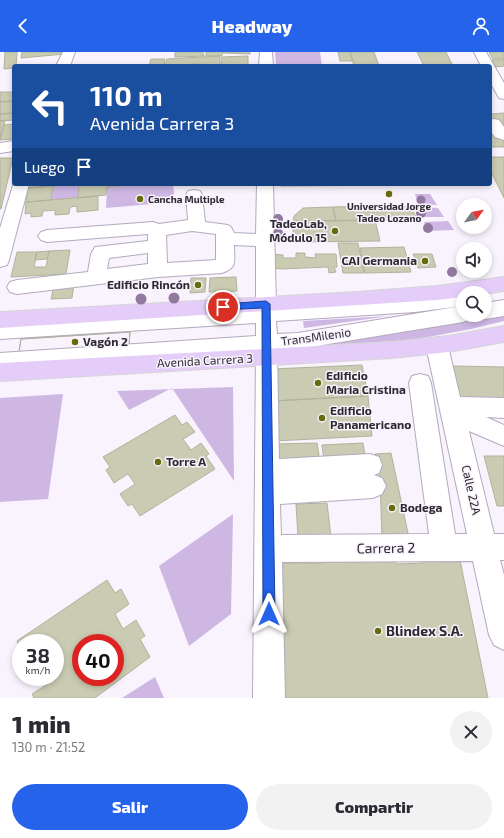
<!DOCTYPE html>
<html lang="es">
<head>
<meta charset="utf-8">
<style>
	:root { --surface:#fff; --page:#f2f2f3; --text:#2b2b33; --muted:#7c7c81; --accent:#2563eb }
	body { margin:0; font-family:"Exo 2",sans-serif; background:var(--page); color:var(--text); height:100vh; display:flex; flex-direction:column; font-size:15px; white-space:nowrap }
	* { box-sizing:border-box; margin:0 }
	p { font-size:13px; color:var(--muted) }
	.icon { flex:none; width:22px; height:22px; fill:none; stroke:currentColor; stroke-width:2; stroke-linecap:round; stroke-linejoin:round }
	.map { position:relative; height:646px; overflow:hidden }
	.side { display:flex; flex-direction:column; background:var(--surface); flex:1 }
	.side>* { flex:none }
	.hud { position:absolute; left:12px; top:12px; width:480px; height:122px; border-radius:4px; box-shadow:0 2px 6px #0003; background:#1a4fa0; color:#fff; overflow:hidden }
	.needle { width:26px; rotate:57deg }
	.fabs { position:absolute; left:456px; top:146px; display:grid; gap:8px }
	.fabs a { display:grid; place-items:center; width:36px; height:36px; border-radius:50%; background:var(--surface); box-shadow:0 2px 6px #0003; font-size:20px }
	.speed { position:absolute; left:12px; top:582px; display:flex; gap:8px; font-size:20px; font-weight:700; text-align:center }
	.speed>* { display:grid; place-content:center; width:52px; height:52px; border-radius:50%; background:var(--surface); box-shadow:0 2px 6px #0003; line-height:1 }
	.speed small { font-size:10px; font-weight:400 }
	.speed .limit { border:6px solid #d22; background:#fff; color:#111 }
	.pin { position:absolute; display:grid; place-items:center; width:34px; height:34px; color:#fff; margin:-17px; border:2px solid #fff; border-radius:50%; box-shadow:0 1px 4px #0007 }
	.me { position:absolute; width:44px; margin:-22px; rotate:0deg; stroke-linejoin:round; filter:drop-shadow(0 0 3px #0008) }
	.turn { display:flex; align-items:center; gap:14px; height:84px; padding:0 12px; font-size:18px }
	.turn .icon { width:52px; height:52px; stroke-width:2.5 }
	.turn b { display:block; font-size:28px; line-height:34px }
	.then { display:flex; align-items:center; height:38px; padding:0 12px; background:#0003; gap:8px; font-size:15px }
	.round { display:grid; place-items:center; flex:none; width:42px; height:42px; border-radius:21px; background:var(--page) }
	.overview { display:flex; align-items:center; justify-content:space-between; height:68px; padding:0 12px }
	h1 { font-size:24px; font-weight:800; line-height:30px }
	.button { display:flex; gap:8px; margin-top:auto; padding:8px 12px }
	.button a { flex:1; height:46px; border-radius:24px; background:var(--accent); color:#fff; font-size:16px; font-weight:800; line-height:46px; text-align:center }
	.button a+a { background:var(--page); color:var(--text) }
	header { display:flex; justify-content:space-between; align-items:center; height:52px; padding:0 12px; background:var(--accent); color:#fff; font-size:18px; font-weight:800 }
	.map>svg:first-child { display:block }
</style>
</head>
<body>
<header><svg class="icon" aria-label="back" viewBox="0 0 24 24"><path d="M15 5l-7 7 7 7"/></svg>Headway<svg class="icon" aria-label="person" viewBox="0 0 24 24"><circle cx="12" cy="8" r="4"/><path d="M4 21q1-7 8-7t8 7"/></svg></header>
<div class="map">
<svg width="504" height="646" viewBox="0 0 504 646">
	<rect width="100%" height="100%" fill="#f8f3fc"/>
	<path fill="#cfb7e4" d="M275 0H320L322 14H276Z
		M79 132 78 146 51 148 53 134Z
		M139 132H173L175 150 106 156 107 135Z
		M415 142H430L437 153 418 152Z
		M419 155 438 156 444 165H422Z
		M448 169 454 178 427 179 424 170Z
		M504 262V269L471 277 412 288 326 293Z
		M389 264 304 276 303 269Z
		M233 335 234 429 172 336 129 358 117 339Z
		M63 342 48 447 0 450V346Z
		M233 462 231 562 189 594 159 514Z
		M155 625 164 646H122Z"/>
	<path fill="#c9cbb2" stroke="#b1b39b" fill-rule="evenodd" d="M5 0H17L16 14H14V16L4 17Z
		M22 0H65V2L21 6Z
		M175 0H203L204 4 175 5Z
		M206 0H250V2L222 1V4H206Z
		M338 0H350L353 9H340Z
		M350 0H374L379 14H354Z
		M417 0H446L453 14H424Z
		M489 0H504V7H493Z
		M220 4V13L192 12V13L165 14 167 7Z
		M248 4V14H221L222 5Z
		M151 7H165L164 14H149Z
		M492 8H504V14L496 15Z
		M0 40H14V49L0 50Z
		M14 49V61L0 62V50Z
		M14 61V68L0 69V62Z
		M504 61V95H490V62Z
		M5 68 4 73 0 88V69Z
		M14 72V87L0 88 4 73Z
		M490 105H504V146L490 118Z
		M0 106H13L1 157H0Z
		M29 132H41V135L28 136Z
		M41 132H64V133L41 135Z
		M79 132H107L106 143 78 146Z
		M107 132H138L107 135Z
		M281 132H406V133L281 134Z
		M53 134 51 148 26 150 28 136Z
		M98 144V158L77 160V154L70 155 69 162 55 163V158L43 159 42 164 31 165V161L25 162 26 150Z
		M371 154 375 168 336 169 333 155Z
		M371 154 406 155 413 159 417 167 375 168Z
		M333 155 336 169H293L294 164 303 156Z
		M375 168 380 189 293 190V169Z
		M338 191H358L364 221H343Z
		M404 195 411 220 365 221 360 196Z
		M70 198 66 222 11 225 17 200H37L34 215H46L49 199Z
		M49 199 47 207 35 208 37 200Z
		M296 201H305V205L316 206 315 202H336L337 215H334L336 220 329 221 328 215 281 217 274 216 270 202 283 203V206H296Z
		M413 202H432L436 215 418 216Z
		M236 225 237 239 209 240 210 226Z
		M191 226H206L205 240 190 241Z
		M74 232 72 246 51 247 54 233Z
		M130 280 129 293 19 300 21 287Z
		M130 280 129 293 19 300 21 287Z
		M362 313 368 344 272 349V317Z
		M453 314 504 315V350L455 349 447 317 454 318Z
		M368 344 372 384 274 389 272 349Z
		M175 363 182 373 187 370 195 380 183 387 191 398 201 391 209 402 206 404 215 417 140 464 132 452 128 454 120 442 135 432 128 422 114 431 106 418 110 415 103 405Z
		M317 391 322 424 275 425 273 392Z
		M363 391 368 422 326 424 322 393Z
		M391 401 409 486 382 487 380 426 375 402Z
		M484 404H504V454H497Z
		M327 451 331 485H298L296 452Z
		M394 503 396 512 424 511 423 505 459 503 488 646H281V511H322V505Z
		M107 528 115 541 121 537 129 552 115 562 123 577 136 568 145 584 140 587 150 605 95 646H34L32 642 52 629 50 625H55V591H21V599L17 589ZM81 591H115V625H81Z"/>
	<g fill="none" stroke-linecap="round" stroke-linejoin="round">
		<defs>
			<path id="minor" d="M63 0H75L70 14H56Z
				M260 0H272L273 14H259Z
				M474 0H486L504 31V47L499 46 490 30V14H481Z
				M494 67 499 68 504 75V88L495 85 490 78V68Z
				M14 89V99L0 101V91Z
				M14 130V132H29L9 208 7 213 0 215V176Z
				M257 132H273L276 254 415 246 463 240 467 241H463V263H473L470 267 463 270 298 297 277 299 279 407 370 402 379 405 382 413 379 421 374 423 382 426 386 434 382 442 373 446 280 452 281 483 429 482 409 331 412 324 420 322 428 324 431 331 455 482H467L426 294 430 288 437 286 444 288 448 294 460 345 504 346V366L486 365 504 373V394L469 379 494 482H504V508H500L504 523V598L494 593 489 583 473 509 282 510 285 646H253L256 300 0 319V301L256 284V271L0 287V271L256 255V194L234 193C234 208 238 216 222 221L158 225 17 242 10 240 7 235 10 230 17 228 88 220 91 202 95 195 148 189V182L47 190 41 188 38 184 41 180 47 178 153 170 159 172 188 168 186 143 188 139 194 138 200 139 202 143 205 170 228 173 231 175 234 181 256 182ZM192 179 216 182V208L167 211 166 183ZM148 201V212L107 217 109 206ZM462 254 298 281 277 282 276 269 415 260Z
				M504 248V264L485 267 478 264 477 263H485V251Z"/>
			<path id="major" d="M504 225V239L485 242 463 241V245L437 248 0 276V260L357 240 437 234Z
				M504 274V290L448 300 392 306 0 329V311L392 290 448 284Z"/>
		</defs>
		<use href="#minor" stroke="#b4a9bf" stroke-width="2"/>
		<use href="#major" stroke="#d5d4d6" stroke-width="2"/>
		<use href="#minor" fill="#fff" fill-rule="evenodd"/>
		<use href="#major" fill="#e5cdfa" fill-rule="evenodd"/>
	</g>
	<g fill="#9179a0">
		<circle cx="421" cy="148" r="4.5"/>
		<circle cx="421" cy="161" r="5"/>
		<circle cx="278" cy="167" r="5"/>
		<circle cx="428" cy="176" r="5"/>
		<circle cx="278" cy="181" r="5"/>
		<circle cx="452" cy="220" r="5"/>
		<circle cx="174" cy="246" r="5.5"/>
		<circle cx="141" cy="247" r="5.5"/>
	</g>
	<path fill="#2563eb" stroke="#184099" d="M266 249 270 252 275 562 273 566 269 567 265 566 263 562 262 256 223 258 219 255 223 252Z"/>
	<g fill="#686b0c" stroke="#f8f3fc" stroke-width="1.5">
		<circle cx="389" cy="142" r="4"/>
		<circle cx="140" cy="147" r="4"/>
		<circle cx="335" cy="179" r="4"/>
		<circle cx="425" cy="209" r="4"/>
		<circle cx="198" cy="233" r="4"/>
		<circle cx="75" cy="290" r="4"/>
		<circle cx="318" cy="331" r="4"/>
		<circle cx="322" cy="366" r="4"/>
		<circle cx="158" cy="410" r="4"/>
		<circle cx="392" cy="456" r="4"/>
		<circle cx="378" cy="579" r="4"/>
	</g>
	<g text-anchor="middle" stroke-width="3" stroke-linejoin="round" paint-order="stroke">
		<g font-size="10" font-weight="bold" fill="#2d2931" stroke="#f8f3fc" text-anchor="start">
			<text x="148" y="151">Cancha Multiple</text>
			<text x="389" y="158" text-anchor="middle">Universidad Jorge<tspan x="389" dy="12">Tadeo Lozano</tspan></text>
		</g>
		<g font-size="12" font-weight="bold" fill="#2d2931" stroke="#f8f3fc" text-anchor="start">
			<text x="327" y="176" text-anchor="end">TadeoLab,<tspan x="327" dy="14">Módulo 15</tspan></text>
			<text x="417" y="213" text-anchor="end">CAI Germania</text>
			<text x="190" y="237" text-anchor="end">Edificio Rincón</text>
			<text x="83" y="294">Vagón 2</text>
			<text x="326" y="328">Edificio<tspan x="326" dy="14">Maria Cristina</tspan></text>
			<text x="330" y="363">Edificio<tspan x="330" dy="14">Panamericano</tspan></text>
			<text x="166" y="414">Torre A</text>
			<text x="400" y="460">Bodega</text>
		</g>
		<g font-size="12" fill="#2d2931" stroke="#f8f3fc">
			<text transform="translate(316 285) rotate(-8)" y="4">TransMilenio</text>
			<text transform="translate(205 309) rotate(-3)" y="4">Avenida Carrera 3</text>
			<text transform="translate(471 438) rotate(77)" y="4">Calle 22A</text>
		</g>
		<g font-size="14" fill="#2d2931" stroke="#f8f3fc">
			<text transform="translate(386 496) rotate(-1)" y="5">Carrera 2</text>
		</g>
		<g font-size="14" font-weight="bold" fill="#2d2931" stroke="#f8f3fc" text-anchor="start">
			<text x="386" y="584">Blindex S.A.</text>
		</g>
	</g>
</svg>
<div class="fabs">
<a><svg class="needle" viewBox="-14 -14 28 28"><path d="M0-13l5 13h-10z" fill="#e53935"/><path d="M0 13l5-13h-10z" fill="#7c7c81"/></svg></a>
<a><svg class="icon" aria-label="sound" viewBox="0 0 24 24"><path d="M4 9h4l5-4v14l-5-4H4zM17 9q2 3 0 6"/></svg></a>
<a><svg class="icon" aria-label="search" viewBox="0 0 24 24"><circle cx="10" cy="10" r="6"/><path d="M15 15l6 6"/></svg></a>
</div>
<div class="speed"><div>38<small>km/h</small></div><div class="limit">40</div></div>
<div class="pin" style="left:223px;top:255px;background:#d93025"><svg class="icon" aria-label="arrive" viewBox="0 0 24 24"><path d="M6 21V4h12l-3 4 3 4H6"/></svg></div>
<svg class="me" style="left:269px;top:562px" viewBox="-20 -20 40 40"><path d="M0-17L14 15 0 8-14 15z" fill="#2563eb" stroke="#fff" stroke-width="4"/></svg>
<div class="hud">
<div class="turn"><svg class="icon" aria-label="left" viewBox="0 0 24 24"><path d="M17 20v-9H6M10 6l-5 5 5 5"/></svg><div><b>110 m</b>Avenida Carrera 3</div></div>
<div class="then">Luego<svg class="icon" aria-label="arrive" viewBox="0 0 24 24"><path d="M6 21V4h12l-3 4 3 4H6"/></svg></div>
</div>
</div>
<section class="side">
<div class="overview"><div><h1>1 min</h1><p>130 m · 21:52</p></div><a class="round"><svg class="icon" aria-label="close" viewBox="0 0 24 24"><path d="M6 6l12 12M18 6L6 18"/></svg></a></div>
<div class="button"><a>Salir</a><a>Compartir</a></div>
</section>
</body>
</html>
